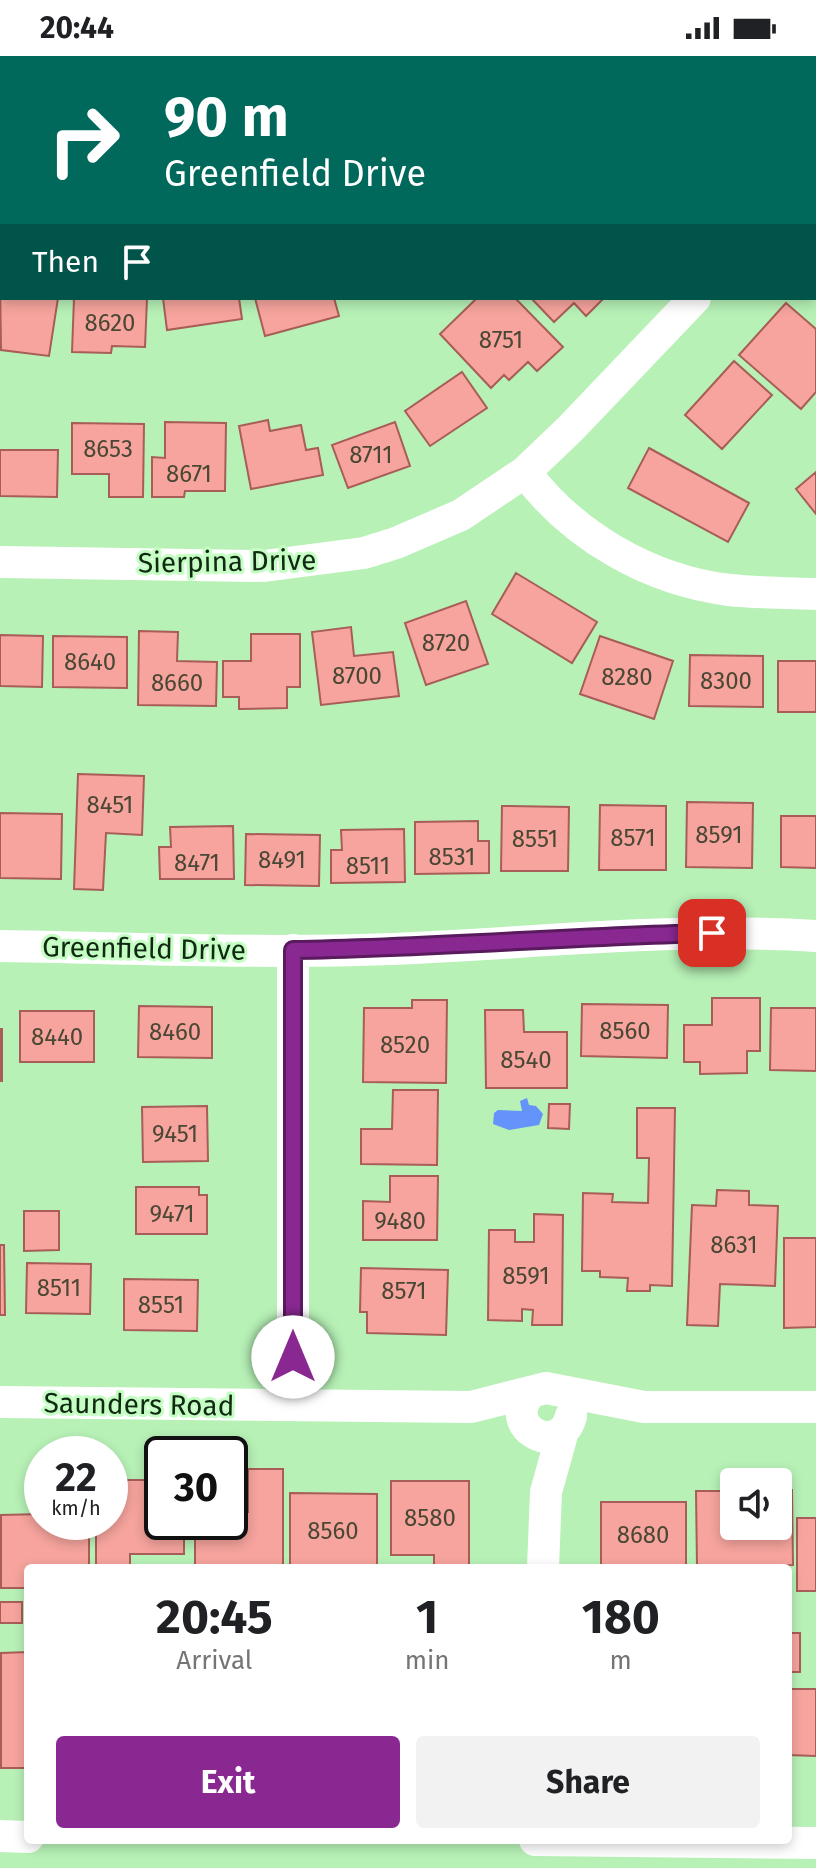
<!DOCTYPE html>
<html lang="en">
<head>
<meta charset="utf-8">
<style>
	:root { --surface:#fff; --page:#f2f2f2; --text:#202124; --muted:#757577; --accent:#892891 }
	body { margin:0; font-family:"Fira Sans",sans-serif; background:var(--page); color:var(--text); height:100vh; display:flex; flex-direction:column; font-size:30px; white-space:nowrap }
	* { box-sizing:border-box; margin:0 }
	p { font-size:26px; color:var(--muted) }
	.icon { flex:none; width:44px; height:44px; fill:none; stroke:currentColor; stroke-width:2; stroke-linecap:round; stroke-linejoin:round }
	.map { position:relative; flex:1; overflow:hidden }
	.panel { position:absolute; left:24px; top:1508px; width:768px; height:280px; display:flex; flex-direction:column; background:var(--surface); border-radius:8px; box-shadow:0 4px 12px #0003 }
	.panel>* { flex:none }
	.banner { position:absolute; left:0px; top:0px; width:816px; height:244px; box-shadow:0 4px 12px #0003; background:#00695c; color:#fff; overflow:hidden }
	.fabs { position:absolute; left:720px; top:1412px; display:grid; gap:16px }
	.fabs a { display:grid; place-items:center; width:72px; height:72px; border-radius:8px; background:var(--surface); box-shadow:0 4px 12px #0003; font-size:40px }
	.speed { position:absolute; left:24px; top:1380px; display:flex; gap:16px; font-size:40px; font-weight:700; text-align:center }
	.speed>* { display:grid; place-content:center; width:104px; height:104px; border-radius:50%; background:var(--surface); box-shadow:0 4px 12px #0003; line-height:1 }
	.speed small { font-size:20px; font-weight:400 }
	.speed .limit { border:4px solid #111; border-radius:12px; background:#fff; color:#111 }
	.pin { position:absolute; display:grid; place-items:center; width:68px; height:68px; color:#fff; margin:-34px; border-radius:16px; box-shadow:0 4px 12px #0006 }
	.me { position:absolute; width:88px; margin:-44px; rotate:0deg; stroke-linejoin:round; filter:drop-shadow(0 0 6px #0008) }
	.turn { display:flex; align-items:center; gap:28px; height:168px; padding:0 32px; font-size:36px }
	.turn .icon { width:104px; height:104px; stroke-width:2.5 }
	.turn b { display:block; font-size:56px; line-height:68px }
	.then { display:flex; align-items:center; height:76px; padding:0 32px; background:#0003; gap:16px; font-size:30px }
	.eta { display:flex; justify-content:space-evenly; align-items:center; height:136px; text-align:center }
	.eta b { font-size:48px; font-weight:700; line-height:56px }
	.cta { display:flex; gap:16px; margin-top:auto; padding:16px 32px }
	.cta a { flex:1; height:92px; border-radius:8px; background:var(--accent); color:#fff; font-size:32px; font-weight:700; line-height:92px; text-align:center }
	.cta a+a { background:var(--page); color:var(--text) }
	.status { display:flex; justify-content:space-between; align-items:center; height:56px; padding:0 40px; background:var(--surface); direction:ltr }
	.status svg { height:22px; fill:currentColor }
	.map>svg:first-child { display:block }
</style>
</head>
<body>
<div class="status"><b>20:44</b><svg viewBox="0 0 49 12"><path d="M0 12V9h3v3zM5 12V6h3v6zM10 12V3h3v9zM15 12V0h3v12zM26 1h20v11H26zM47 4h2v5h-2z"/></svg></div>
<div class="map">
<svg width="816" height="1812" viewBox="0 0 816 1812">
	<rect width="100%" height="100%" fill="#b7f1b6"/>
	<path fill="#6493fc" d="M527 1042 529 1049 536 1050 543 1058 539 1069 509 1074 493 1068 494 1057 498 1054 522 1055 520 1045Z"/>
	<path fill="#f6a49d" stroke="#a85d58" stroke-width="2" d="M264 0H322L319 2Z
		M524 0H617L615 2Z
		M724 0H776L777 2H720Z
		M812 0H816V37L814 2Z
		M0 219 2 242H58L49 300 1 294Z
		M74 242 147 243 145 291 112 290 111 297 72 296Z
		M163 242H239L242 263 167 274Z
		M255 242H334L339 260 265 280Z
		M477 242H515L563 291 537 315 528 306 509 324 504 319 491 332 440 278Z
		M531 242H604L586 260 574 247 554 266Z
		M786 247 816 273V336L801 353 739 299Z
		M734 305 772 339 722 393 685 359Z
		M462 316 487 352 430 390 405 355Z
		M268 364 270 375 301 369 306 394 318 392 323 419 251 433 239 370Z
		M165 366 226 367 225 435H185L184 441H152V401L165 402Z
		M395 366 410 410 348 432 332 389Z
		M72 367 144 368 143 441H109V418H72Z
		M649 392 749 447 728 486 628 432Z
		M0 394H58L57 441 0 440Z
		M816 416V458L796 433Z
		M516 517 597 566 572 607 492 558Z
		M466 545 488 608 426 629 405 567Z
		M351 571 354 600 393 596 399 640 321 649 312 576Z
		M139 575 178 576 177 605 217 606 216 650 138 649Z
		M251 578H300V631H287V652L239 653V641H223V605H251Z
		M0 579 43 580 42 631 0 630Z
		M53 580 127 581V632L53 631Z
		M600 580 673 605 654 663 580 638Z
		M690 599 763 600V651L689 650Z
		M778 605H816V656H778Z
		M78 718 144 720 142 779 106 777 103 834 74 833Z
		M687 746 753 747 752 812 686 811Z
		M600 749 666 750V814H599Z
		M502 750 569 751 568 815H501Z
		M0 757 62 758 61 823 0 822Z
		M781 760H816V812L781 811Z
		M478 765V785H489V817L415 818V766Z
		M233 770 234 823H160L159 791H171L170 771Z
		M404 773 405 826 331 827V794H342L341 774Z
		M246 778 320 779 319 830 245 829Z
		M712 942H760V995H747V1017L700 1018V1006H684V969H712Z
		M412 944H447L446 1027 363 1026 364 952H412Z
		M582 948 668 949 667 1002 581 1000Z
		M139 950 212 951V1002L138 1001Z
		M771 952H816V1015L770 1014Z
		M485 954H523L524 976H567V1032H486Z
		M20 955H94V1006H20Z
		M0 973H2V1025H0Z
		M393 1034H438L437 1109 361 1108V1073H392Z
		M549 1048H570L569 1073 548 1072Z
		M207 1050 208 1105 143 1106 142 1051Z
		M637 1052H675L672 1230 650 1229V1235H627L628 1222 600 1221V1215H582L583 1137 613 1138 612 1146 648 1147 649 1102H637Z
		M390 1120H438L437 1184H363V1145L390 1146Z
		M136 1131H199V1139H207V1178H136Z
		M717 1134 749 1135V1149L778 1150 775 1230 720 1228 718 1270 687 1269 692 1149 716 1150Z
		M24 1155H59V1194L24 1195Z
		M534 1158 563 1159 562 1269H532L533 1254 522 1253V1265L488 1264 489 1174H515V1186H534Z
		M784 1182H816V1271L784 1272Z
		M0 1189H4L5 1259H0Z
		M27 1207 91 1208 90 1258 26 1257Z
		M361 1212 448 1214 446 1279 367 1277V1256H360Z
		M124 1223 198 1224 197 1275 124 1274Z
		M248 1413H283V1512H195V1466H230V1456H248Z
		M110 1424H162V1466H184V1498H130V1512H96V1466H110Z
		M391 1425H469V1512H434V1499H391Z
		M778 1434H792L793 1509 697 1510 696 1435H734V1470H778Z
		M290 1437 377 1438V1512H290Z
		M601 1446H686V1512H601Z
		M42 1458V1466H89V1512H28V1532H1V1459Z
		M797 1462H816V1535H797Z
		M0 1546H22V1567H0Z
		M788 1577H800V1616H788Z
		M28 1596V1712H1V1597Z
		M788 1633H816V1700L788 1699Z"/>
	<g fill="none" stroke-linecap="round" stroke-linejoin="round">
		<path stroke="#fff" stroke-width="32" d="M437 2 439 0
			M814 129 816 128
			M0 140H2
			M525 416C573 480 649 524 729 534 758 537 787 537 816 538
			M0 506 264 510 364 497 396 487 461 459 525 416 570 373 695 242
			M0 890C131 892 262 898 393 893 534 887 674 871 816 880
			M293 894V1349
			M530 1337C500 1372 560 1403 571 1360
			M0 1346 471 1351 546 1332 644 1351H816
			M543 1512 546 1436 563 1375
			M0 1780 28 1781
			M535 1784 816 1787"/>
	</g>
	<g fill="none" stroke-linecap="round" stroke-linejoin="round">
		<defs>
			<path id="route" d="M293 1301V894C433 892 572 880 712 877"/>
		</defs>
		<use href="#route" stroke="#591a5e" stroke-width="20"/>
		<use href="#route" stroke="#892891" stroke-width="14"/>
	</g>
	<g text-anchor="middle" stroke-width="6" stroke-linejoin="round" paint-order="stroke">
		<g font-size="24" fill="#4a4735">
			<text x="110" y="275">8620</text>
			<text x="501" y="292">8751</text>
			<text x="108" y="401">8653</text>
			<text x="371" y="407">8711</text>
			<text x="189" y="426">8671</text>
			<text x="446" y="595">8720</text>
			<text x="90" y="614">8640</text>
			<text x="357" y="628">8700</text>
			<text x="627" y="629">8280</text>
			<text x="726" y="633">8300</text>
			<text x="177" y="635">8660</text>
			<text x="110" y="757">8451</text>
			<text x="719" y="787">8591</text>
			<text x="633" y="790">8571</text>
			<text x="535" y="791">8551</text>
			<text x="452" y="809">8531</text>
			<text x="282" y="812">8491</text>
			<text x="197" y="815">8471</text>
			<text x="368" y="818">8511</text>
			<text x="625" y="983">8560</text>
			<text x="175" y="984">8460</text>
			<text x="57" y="989">8440</text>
			<text x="405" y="997">8520</text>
			<text x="526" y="1012">8540</text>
			<text x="175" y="1086">9451</text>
			<text x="172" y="1166">9471</text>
			<text x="400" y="1173">9480</text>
			<text x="734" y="1197">8631</text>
			<text x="526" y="1228">8591</text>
			<text x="59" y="1240">8511</text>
			<text x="404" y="1243">8571</text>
			<text x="161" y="1257">8551</text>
			<text x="430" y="1470">8580</text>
			<text x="333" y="1483">8560</text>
			<text x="643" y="1487">8680</text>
		</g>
		<g font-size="28" fill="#112812" stroke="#c4fec3">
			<text transform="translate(227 505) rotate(-1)" y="10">Sierpina Drive</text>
			<text transform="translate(144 892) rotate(1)" y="10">Greenfield Drive</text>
			<text transform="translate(139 1348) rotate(1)" y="10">Saunders Road</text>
		</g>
	</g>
</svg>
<div class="fabs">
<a><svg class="icon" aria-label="sound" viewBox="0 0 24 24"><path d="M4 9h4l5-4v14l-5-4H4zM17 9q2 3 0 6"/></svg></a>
</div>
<div class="speed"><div>22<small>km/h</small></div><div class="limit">30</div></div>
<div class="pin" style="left:712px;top:877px;background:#d93025"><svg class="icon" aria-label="arrive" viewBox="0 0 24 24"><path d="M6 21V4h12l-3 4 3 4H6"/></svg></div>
<svg class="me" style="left:293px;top:1301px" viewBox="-20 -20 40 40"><circle r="19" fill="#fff"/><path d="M0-13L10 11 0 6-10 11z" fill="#892891"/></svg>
<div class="banner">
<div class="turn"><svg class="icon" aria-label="right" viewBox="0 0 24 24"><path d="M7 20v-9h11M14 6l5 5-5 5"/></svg><div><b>90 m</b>Greenfield Drive</div></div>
<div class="then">Then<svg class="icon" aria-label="arrive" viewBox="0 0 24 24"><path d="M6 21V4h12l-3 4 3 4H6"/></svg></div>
</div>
<section class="panel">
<div class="eta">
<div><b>20:45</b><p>Arrival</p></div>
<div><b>1</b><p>min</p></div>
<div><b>180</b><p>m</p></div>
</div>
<div class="cta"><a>Exit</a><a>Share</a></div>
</section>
</div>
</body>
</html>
